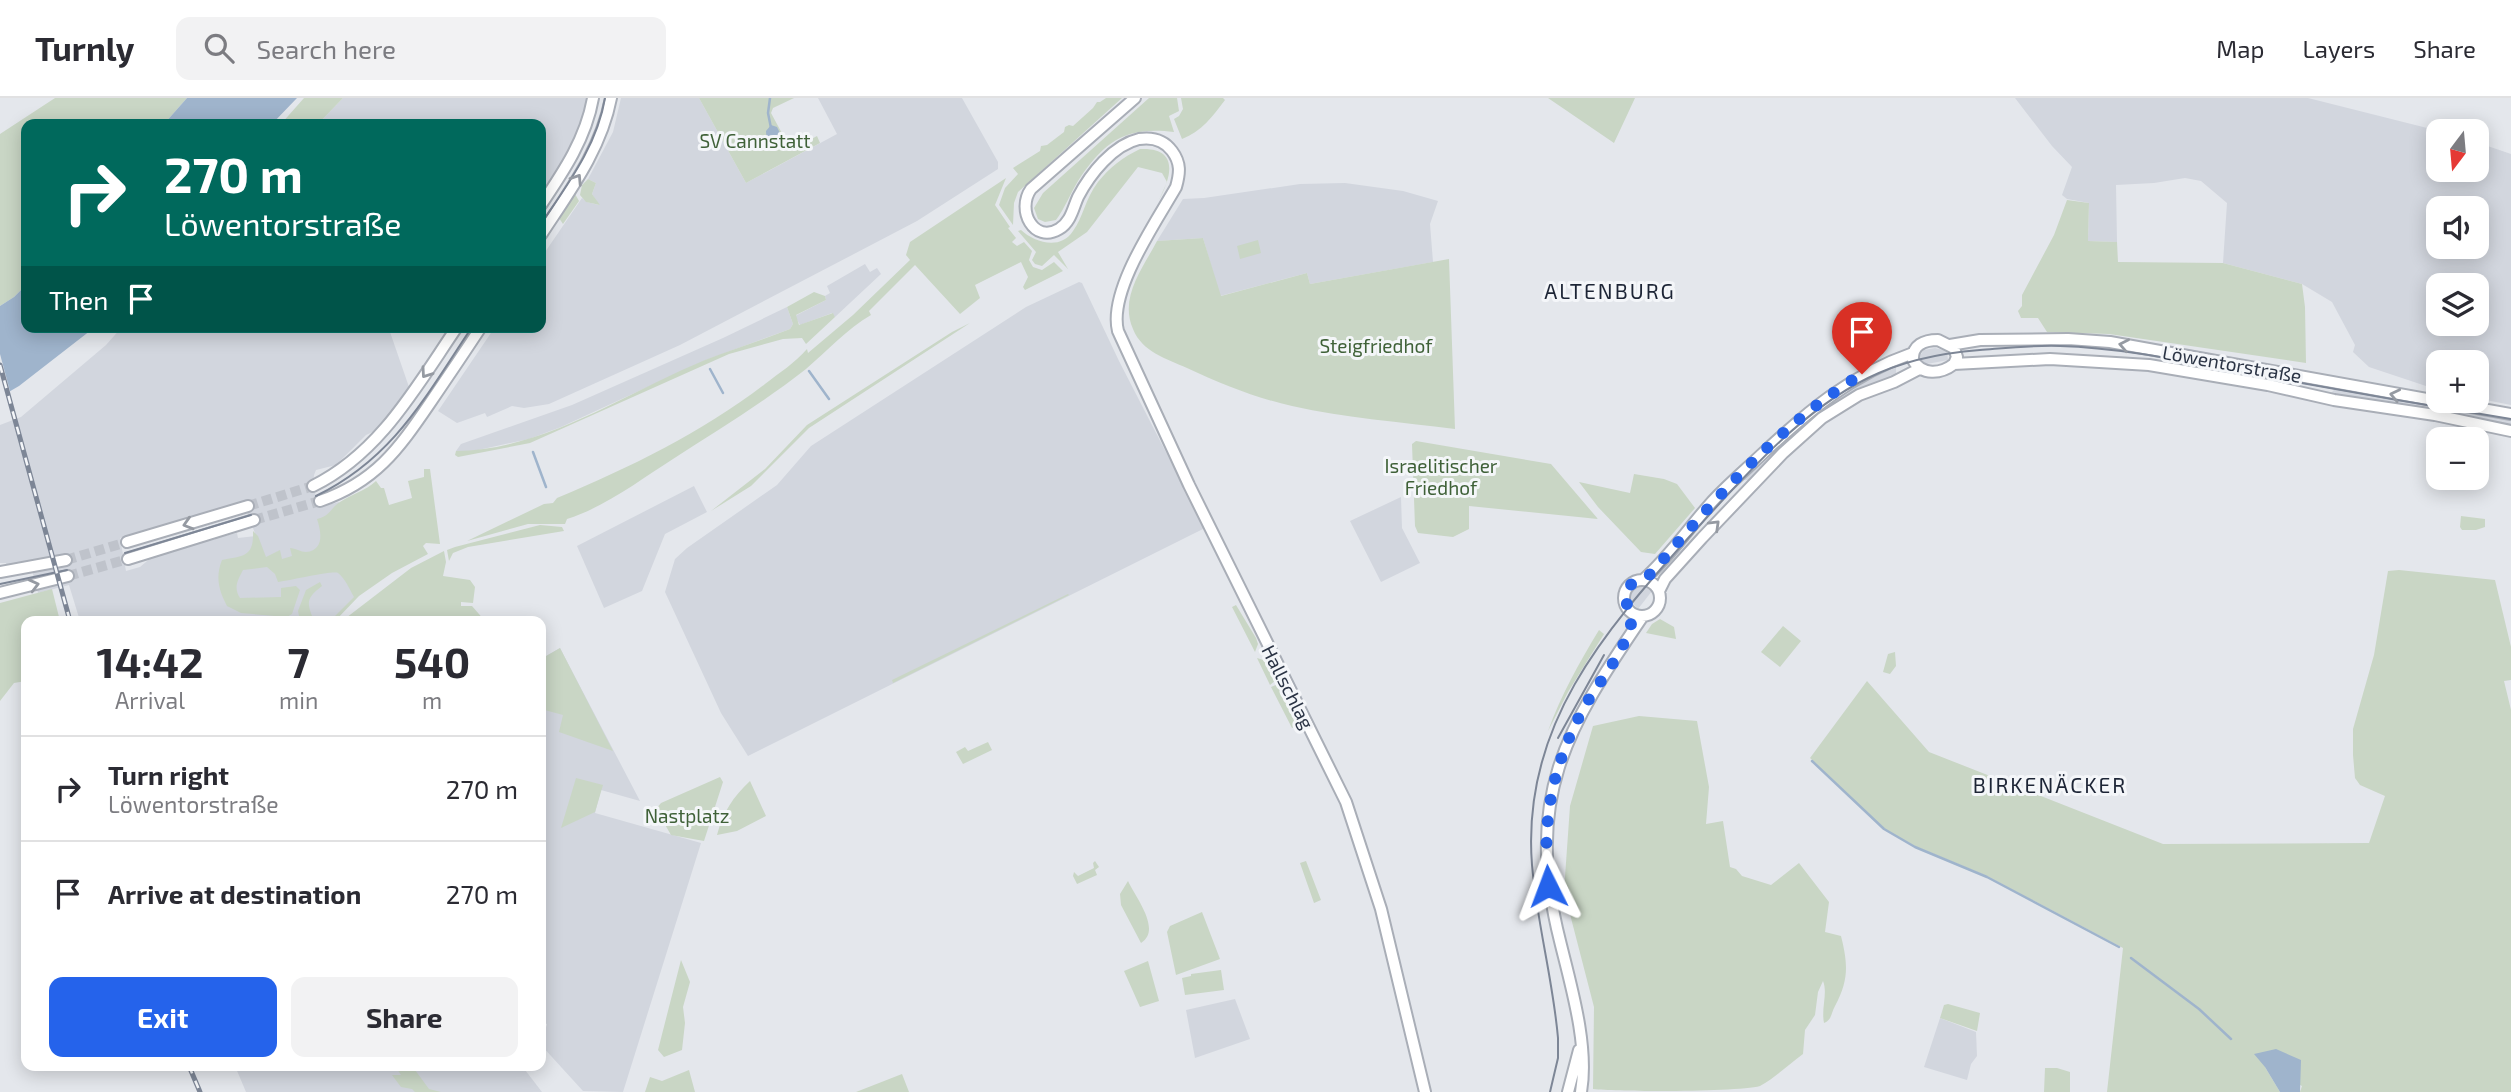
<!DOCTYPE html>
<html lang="en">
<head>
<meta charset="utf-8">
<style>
	:root { --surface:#fff; --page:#f2f2f3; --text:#2b2b33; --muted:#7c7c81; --line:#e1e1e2; --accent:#2563eb }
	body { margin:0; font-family:"Exo 2",sans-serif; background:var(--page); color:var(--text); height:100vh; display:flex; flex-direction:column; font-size:26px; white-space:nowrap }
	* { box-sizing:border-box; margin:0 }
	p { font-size:23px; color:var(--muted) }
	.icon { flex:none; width:38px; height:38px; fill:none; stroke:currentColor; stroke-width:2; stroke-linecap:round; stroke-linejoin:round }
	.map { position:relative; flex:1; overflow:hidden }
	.drawer { position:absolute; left:21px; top:518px; width:525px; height:455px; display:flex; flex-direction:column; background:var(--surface); border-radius:14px; box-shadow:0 4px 18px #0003 }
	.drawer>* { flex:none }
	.top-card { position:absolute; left:21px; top:21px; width:525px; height:214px; border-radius:14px; box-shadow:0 4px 18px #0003; background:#00695c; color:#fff; overflow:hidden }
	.needle { width:46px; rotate:196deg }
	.controls { position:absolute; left:2426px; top:21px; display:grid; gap:14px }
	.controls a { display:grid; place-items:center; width:63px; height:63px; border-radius:14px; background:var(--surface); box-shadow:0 4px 18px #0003; font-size:35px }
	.pin { position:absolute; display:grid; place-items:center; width:60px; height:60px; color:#fff; margin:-72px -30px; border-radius:50% 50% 50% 0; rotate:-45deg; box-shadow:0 0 7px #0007 }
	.pin .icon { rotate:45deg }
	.me { position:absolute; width:77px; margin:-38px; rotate:357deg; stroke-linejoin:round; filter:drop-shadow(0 0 5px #0008) }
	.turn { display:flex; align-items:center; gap:24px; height:147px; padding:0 28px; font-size:32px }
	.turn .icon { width:91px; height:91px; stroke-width:2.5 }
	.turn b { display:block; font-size:49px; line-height:60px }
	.then { display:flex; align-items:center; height:66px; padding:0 28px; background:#0003; gap:14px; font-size:26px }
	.eta { display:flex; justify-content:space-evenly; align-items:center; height:119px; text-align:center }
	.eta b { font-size:42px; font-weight:700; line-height:49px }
	.cta { display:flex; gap:14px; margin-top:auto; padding:14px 28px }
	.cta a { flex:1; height:80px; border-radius:14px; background:var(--accent); color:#fff; font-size:28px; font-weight:700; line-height:80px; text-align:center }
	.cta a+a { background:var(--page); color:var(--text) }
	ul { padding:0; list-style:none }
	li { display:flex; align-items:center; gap:21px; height:105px; padding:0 28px; border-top:2px solid var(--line) }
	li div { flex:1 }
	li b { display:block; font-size:26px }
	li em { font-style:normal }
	header { display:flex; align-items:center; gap:42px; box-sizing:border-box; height:98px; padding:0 35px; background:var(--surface); border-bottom:2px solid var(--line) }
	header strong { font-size:33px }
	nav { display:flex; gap:38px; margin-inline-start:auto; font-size:24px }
	.search { width:490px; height:63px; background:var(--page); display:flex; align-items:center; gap:18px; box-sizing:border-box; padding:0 24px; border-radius:14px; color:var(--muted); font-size:26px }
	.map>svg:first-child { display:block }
</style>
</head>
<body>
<header>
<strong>Turnly</strong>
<div class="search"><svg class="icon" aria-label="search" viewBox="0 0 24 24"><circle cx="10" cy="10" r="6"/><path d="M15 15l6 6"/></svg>Search here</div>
<nav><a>Map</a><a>Layers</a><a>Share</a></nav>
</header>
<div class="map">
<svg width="2511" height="994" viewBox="0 0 2511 994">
	<rect width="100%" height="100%" fill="#e4e7ec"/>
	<path fill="#d2d6de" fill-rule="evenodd" d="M343 0H589L573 49 541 97V26H318Z
		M621 0H699L746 85 837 36 818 0H962L998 64V71L917 123 680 247 549 306 524 310 512 308 487 319 485 315 457 325 438 313 495 229H541V160L582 100 587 104 599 107 592 96 596 85 588 81 613 34Z
		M2015 0H2308L2439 33 2438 72H2476V44L2511 56V307L2476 300V264H2438V292L2369 269 2353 254 2355 247 2332 204 2302 186 2223 165 2227 105 2201 83 2185 80 2154 85 2116 87 2117 144 2088 143 2089 105 2067 101 2062 97 2072 69 2052 48ZM2438 110H2476V149H2438ZM2438 187H2476V226H2438Z
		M1345 85 1403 93 1438 103 1430 126 1433 164 1310 186 1307 175 1220 198 1203 140 1157 143 1183 101 1204 100 1300 86Z
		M865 166 870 174 877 170 881 176 835 219 832 215 800 227 795 218 826 202 825 198 830 195 827 188Z
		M1079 184 1082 185 1119 263 1205 430 748 658 721 615 665 494 675 461 687 450 777 387 811 348 1026 209Z
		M787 209 793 226 790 231 706 262 561 329 529 341 469 354 456 353 461 346 572 307 723 240Z
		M122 229H401L390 234 409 289 379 331 366 337 336 367 316 372 314 377 313 388 316 398 328 407 339 404 358 452 355 499 331 523H80L69 487 38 495 30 465 7 469 6 465H0V327L21 319 106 247ZM244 406 256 438 238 440 237 435 216 440 214 442 203 443 153 458 140 469 126 473 120 440Z
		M1935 250 1947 253 1948 262 1927 266 1920 262 1919 259 1924 252Z
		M1896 266V279L1870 289 1750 382H1739L1845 290Z
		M2337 289 2511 319V328L2330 296Z
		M694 388 707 414 665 436 642 493 604 510 577 448Z
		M1401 399 1402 430 1420 465 1381 484 1350 423Z
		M1641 488 1647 489 1652 493 1638 511 1630 502 1631 497 1634 491Z
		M560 550 640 703 601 692 595 715 701 745 623 994 583 993 541 947 547 926 541 924V561Z
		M1235 901 1250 941 1195 960 1186 912Z
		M1940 920 1976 934 1977 958 1971 966 1967 982 1924 969Z
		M235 968H522L542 994H246Z"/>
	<path fill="#c9d6c5" d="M55 0H187L164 26H26V187L14 199 0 208V36Z
		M304 0H343L318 26H281Z
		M699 0H794L773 10 771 15 791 52 817 38 820 45 746 85Z
		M1106 0H1122L1018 94 1014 105 1013 127 999 107 1005 90 1018 76 1013 70 1040 53 1041 48 1047 47 1064 34 1065 29 1069 27 1073 28 1093 10 1097 4H1100Z
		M1149 0H1177L1179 13 1169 18 1174 34C1126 28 1104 43 1078 83 1070 96 1065 110 1056 122L1045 124 1038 121 1034 110 1043 95Z
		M1181 0H1223L1225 2C1212 19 1202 33 1182 41L1174 21 1179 18 1183 11Z
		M1548 0H1635L1614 45Z
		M1140 51C1179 49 1172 78 1159 102L1167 84 1162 75 1138 69 1087 134 1058 154 1068 171 1054 157 1042 168 1035 166 1032 162 1036 154 1018 133 1021 132C1034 144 1060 153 1073 133 1083 120 1085 101 1098 84 1109 70 1123 59 1140 51Z
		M1006 80 995 107 1010 129 1008 130 1016 140 1012 144 1017 148 1024 144 1032 153 1029 162 1033 169 1042 172 1054 164 1063 173 1025 192 1023 189 1028 179 1021 164 975 187 980 200 960 216 915 167 869 213 871 217C847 231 827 253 806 271 764 304 718 332 673 361 640 382 605 409 567 421L565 426H528L467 443 544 406 553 405 557 400C631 369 701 335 765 286 779 275 795 265 807 251L808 255 853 217 910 162 906 157 910 144Z
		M588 81 596 85 592 96 600 107 586 104 580 97 582 87Z
		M575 96 579 103 563 126 559 120Z
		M2067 102 2089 105 2088 143 2117 144 2118 164 2223 165 2302 186 2305 209 2306 265 2109 236 2047 234 2038 220H2021L2018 213 2022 208V197L2054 137Z
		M1203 140 1221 198 1307 175 1310 186 1449 161 1455 331C1401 324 1346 320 1292 308 1256 300 1221 286 1187 270 1167 261 1142 254 1133 231 1119 199 1143 170 1157 143Z
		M1258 142 1261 155 1240 161 1237 148Z
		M814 194 825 198 826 202 796 217 799 227 833 215 835 219 806 246 802 240 783 241 729 256 530 345 458 359 455 357 456 353C545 352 625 295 705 262 733 251 762 242 790 231L793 226 787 209Z
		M970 225 809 330 751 388 711 413 765 371 807 327 952 234Z
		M1416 343 1551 366 1598 421 1469 408V431L1453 439 1418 435 1415 428 1412 346Z
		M424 371H430L440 446 426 445 423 448 428 456 392 475 359 498 335 523H330L354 499C350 492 345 480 338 475 334 472 287 483 278 484L275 476 267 469 243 472C238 482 233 489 240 500L281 499V490L296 488 300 492 292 516 287 519 241 515 227 508C219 493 215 479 222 462 244 458 254 459 253 433L258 438 266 459 280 452 282 461 292 458 290 450C295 450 301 454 306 454 325 452 321 433 317 421 332 417 330 410 340 404 352 396 365 393 376 383L381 390H384L389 407 412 400 408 383 424 379Z
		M1634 376 1664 381 1677 386 1695 410 1655 456 1641 454 1598 409 1579 384 1630 395Z
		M2461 418 2485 421V429L2476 432H2462L2460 429Z
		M540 427 562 429 564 433 468 449 453 455 449 463 447 452 455 449Z
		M444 453 446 464 443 478 470 482 475 489 473 505 461 504V508H472L485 523H342L411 470Z
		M2399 472 2495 482 2511 549V582L2504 583 2511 612V994H2300L2302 988 2265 969 2280 994H2107L2123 850 1987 778 1915 748 1884 731 1810 660 1867 583 1929 654 2163 746 2369 745 2385 698 2360 687 2355 680 2353 657V631L2374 557 2388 473Z
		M320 484 322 488C305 501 307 505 314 523H300L298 513 306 492Z
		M52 491 60 523H26V583L14 585 0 603V505Z
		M1068 496 1069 497 893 585 892 582Z
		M1236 507 1256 540 1258 546 1255 554 1232 509Z
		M1660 521 1674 529 1676 541 1646 535 1652 526Z
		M1783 528 1801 543 1780 569 1761 554Z
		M1599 532 1604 536 1568 594 1548 633C1561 597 1579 565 1599 532Z
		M560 550 613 653 559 634 563 617 541 611V561Z
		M1895 554 1896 568 1890 576 1883 574 1888 556Z
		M1257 560 1267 563 1276 582 1270 587Z
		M1278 586 1298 627 1292 630 1271 589Z
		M1639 618 1697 623 1709 689 1706 726 1723 723 1730 769 1736 771 1742 778 1771 787 1799 765 1829 804 1825 834 1841 838C1848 866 1849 882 1835 908 1831 915 1832 922 1824 925 1821 910 1828 895 1823 883L1818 894 1815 917 1805 932 1803 956C1789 966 1775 980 1760 988 1739 994 1621 994 1593 991L1594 909 1564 793 1570 708 1593 628Z
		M988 644 992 652 963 666 956 654 965 649 968 653Z
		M720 679 723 684 704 743 671 737 656 711 661 705Z
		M576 680 603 687 595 714 561 730Z
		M750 683 766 718 737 733 717 737C723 714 733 699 750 683Z
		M1095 763 1099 769 1095 772 1097 777 1077 786 1073 778 1074 774 1078 778 1094 770 1093 765Z
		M1306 763 1321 802 1314 805 1300 765Z
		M1128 783C1136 800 1162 832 1141 845L1121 807 1120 796Z
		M1202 814 1220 861 1176 877 1167 834 1170 828Z
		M681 862 690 884 683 909 685 925 682 952 664 959 658 952Z
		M1148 863 1159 903 1140 909 1124 873Z
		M1221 872 1224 892 1185 897 1182 880 1191 878V876Z
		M1948 906 1980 915 1977 933 1940 920 1944 907Z
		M395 968H420L424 973 415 972 429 991 441 994H415L412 991 401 989 392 977H401Z
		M2045 970H2057L2070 974V994H2044Z
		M689 972 695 994H645L650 979 662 983Z
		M902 976 909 994H856Z"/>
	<path fill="#9fb4cc" d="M187 0H297L272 26H164Z
		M771 27 777 29 783 41 779 46C770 45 766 42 766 33Z
		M26 187V229H95L19 288 0 299V208L14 199Z
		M2276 951 2301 962 2300 994H2280L2265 969 2254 956Z"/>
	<path fill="#e4e7ec" d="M0 256 11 297 0 303Z"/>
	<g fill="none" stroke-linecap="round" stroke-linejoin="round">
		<path stroke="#9fb4cc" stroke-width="2.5" d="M770 0 768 15 771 30
			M710 271 723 295
			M809 273 829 301
			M533 354 546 389
			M1812 663 1884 731 1915 749 1987 779 2119 849
			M2131 860 2199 911 2231 941"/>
		<path stroke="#bfc3cb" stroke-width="10" stroke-dasharray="10 5" stroke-linecap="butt" d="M248 408 313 388
			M254 422 320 403
			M66 462 127 444
			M68 478 128 461"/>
		<defs>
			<path id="secondary" d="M1135 0 1031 91C1016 112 1034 146 1059 131 1071 124 1073 110 1078 99 1090 76 1113 47 1139 41 1152 39 1164 42 1172 53 1181 65 1180 75 1176 89 1156 124 1108 193 1118 233L1189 387 1346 704 1381 811 1425 994
				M541 107C564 73 586 40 593 0
				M541 137C569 94 601 52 611 0
				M1938 242 1954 250 1957 259 1954 266C1941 276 1922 278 1913 262 1912 247 1924 242 1938 242Z
				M1950 247 1980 242 2068 241 2110 244 2511 316
				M1954 266 2050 261 2149 267 2268 287 2334 302 2435 317 2511 333
				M313 388C380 355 416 289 457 229
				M320 403C375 384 398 352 430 305 447 280 464 255 481 229
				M127 444 248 408
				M128 461 254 422
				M0 474 66 462
				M1643 482C1668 460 1688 431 1710 406 1725 389 1743 374 1760 358 1808 313 1850 277 1913 255
				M1624 500a18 18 0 1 1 36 0a18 18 0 1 1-36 0Z
				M1659 493 1665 481 1702 440 1783 355 1822 320 1859 297 1894 284 1919 271
				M0 495 68 478
				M1568 994 1579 952
				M1581 994C1589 948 1571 888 1560 843 1524 700 1565 632 1643 518"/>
		</defs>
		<use href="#secondary" stroke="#a9aeb7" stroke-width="14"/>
		<use href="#secondary" stroke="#fff" stroke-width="10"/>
		<path stroke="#7d8696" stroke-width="2" d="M541 126C567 87 597 48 605 0
			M316 398C394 360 425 299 472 229
			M125 455 251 417
			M0 486 67 472
			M1558 640 1604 557
			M1550 994 1558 960V940C1553 882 1537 825 1532 767 1521 628 1604 534 1690 438 1741 382 1799 314 1868 280 1904 262 1941 255 1980 252 2006 250 2033 247 2060 248 2130 250 2199 267 2268 279 2349 294 2430 308 2511 321"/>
		<defs>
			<path id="rail" d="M0 267 70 523
				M189 968 200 994"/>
		</defs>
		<use href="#rail" stroke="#7d8696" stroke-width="5"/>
		<use href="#rail" stroke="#f4f6f9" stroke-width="2.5" stroke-dasharray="8" stroke-linecap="butt"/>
	</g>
	<defs><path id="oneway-chevron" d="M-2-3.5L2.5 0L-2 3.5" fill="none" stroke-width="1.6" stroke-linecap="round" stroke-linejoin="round" transform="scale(1.75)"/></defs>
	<g stroke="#959aa2">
		<use href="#oneway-chevron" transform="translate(577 81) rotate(-57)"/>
		<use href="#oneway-chevron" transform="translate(2124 247) rotate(-169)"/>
		<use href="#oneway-chevron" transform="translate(426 275) rotate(125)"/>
		<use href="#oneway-chevron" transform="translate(2395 297) rotate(-168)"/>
		<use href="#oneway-chevron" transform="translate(188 426) rotate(163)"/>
		<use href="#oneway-chevron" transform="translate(1715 427) rotate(-44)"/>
		<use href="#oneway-chevron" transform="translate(34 487) rotate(-14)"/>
	</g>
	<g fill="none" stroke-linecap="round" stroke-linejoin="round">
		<path stroke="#2563eb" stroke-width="12" stroke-dasharray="0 21.6" d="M1548 788C1542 721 1552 667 1585 608 1597 587 1614 567 1624 545 1628 537 1634 522 1631 514 1627 505 1621 500 1628 490 1632 484 1636 485 1642 482 1646 481 1650 476 1654 472 1716 400 1780 326 1862 276"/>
	</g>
	<g text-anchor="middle" stroke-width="6" stroke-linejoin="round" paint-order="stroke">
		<g font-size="19" fill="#3f6138" stroke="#f4f6f9">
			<text x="755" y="50">SV Cannstatt</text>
			<text x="1376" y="255">Steigfriedhof</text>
			<text x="1441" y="375">Israelitischer<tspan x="1441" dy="22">Friedhof</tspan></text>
			<text x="687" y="725">Nastplatz</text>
		</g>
		<g font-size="19" fill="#2b3445" stroke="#f4f6f9">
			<text transform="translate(2232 266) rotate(10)" y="7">Löwentorstraße</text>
			<text transform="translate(1288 589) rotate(63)" y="7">Hallschlag</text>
		</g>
		<g font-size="21" letter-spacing="2" fill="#1d2536" stroke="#f4f6f9">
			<text x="1610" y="201">ALTENBURG</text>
			<text x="2050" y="695">BIRKENÄCKER</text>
		</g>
	</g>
</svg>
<div class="controls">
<a><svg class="needle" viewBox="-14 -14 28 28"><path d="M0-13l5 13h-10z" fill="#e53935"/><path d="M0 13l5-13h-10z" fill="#7c7c81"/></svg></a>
<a><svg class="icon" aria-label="sound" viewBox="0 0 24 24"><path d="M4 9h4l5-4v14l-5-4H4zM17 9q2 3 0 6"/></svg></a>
<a><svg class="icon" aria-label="layers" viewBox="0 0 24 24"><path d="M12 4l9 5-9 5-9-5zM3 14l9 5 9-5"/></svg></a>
<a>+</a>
<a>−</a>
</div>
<div class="pin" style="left:1862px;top:276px;background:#d93025"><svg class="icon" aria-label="arrive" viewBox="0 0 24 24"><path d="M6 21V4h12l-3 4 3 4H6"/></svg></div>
<svg class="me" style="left:1548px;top:788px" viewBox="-20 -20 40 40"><path d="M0-17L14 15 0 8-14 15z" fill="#2563eb" stroke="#fff" stroke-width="4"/></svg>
<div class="top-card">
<div class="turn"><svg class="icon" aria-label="right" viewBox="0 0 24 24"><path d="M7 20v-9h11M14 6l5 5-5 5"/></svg><div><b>270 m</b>Löwentorstraße</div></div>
<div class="then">Then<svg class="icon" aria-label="arrive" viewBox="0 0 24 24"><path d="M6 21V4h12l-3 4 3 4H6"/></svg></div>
</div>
<section class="drawer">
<div class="eta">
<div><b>14:42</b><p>Arrival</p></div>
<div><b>7</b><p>min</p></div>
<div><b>540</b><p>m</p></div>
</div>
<ul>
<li><svg class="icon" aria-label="right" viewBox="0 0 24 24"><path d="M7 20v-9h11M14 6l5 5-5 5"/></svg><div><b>Turn right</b><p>Löwentorstraße</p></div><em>270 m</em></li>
<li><svg class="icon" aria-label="arrive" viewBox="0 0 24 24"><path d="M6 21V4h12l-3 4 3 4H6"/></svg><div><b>Arrive at destination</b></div><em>270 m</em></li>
</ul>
<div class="cta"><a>Exit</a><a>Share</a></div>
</section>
</div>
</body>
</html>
